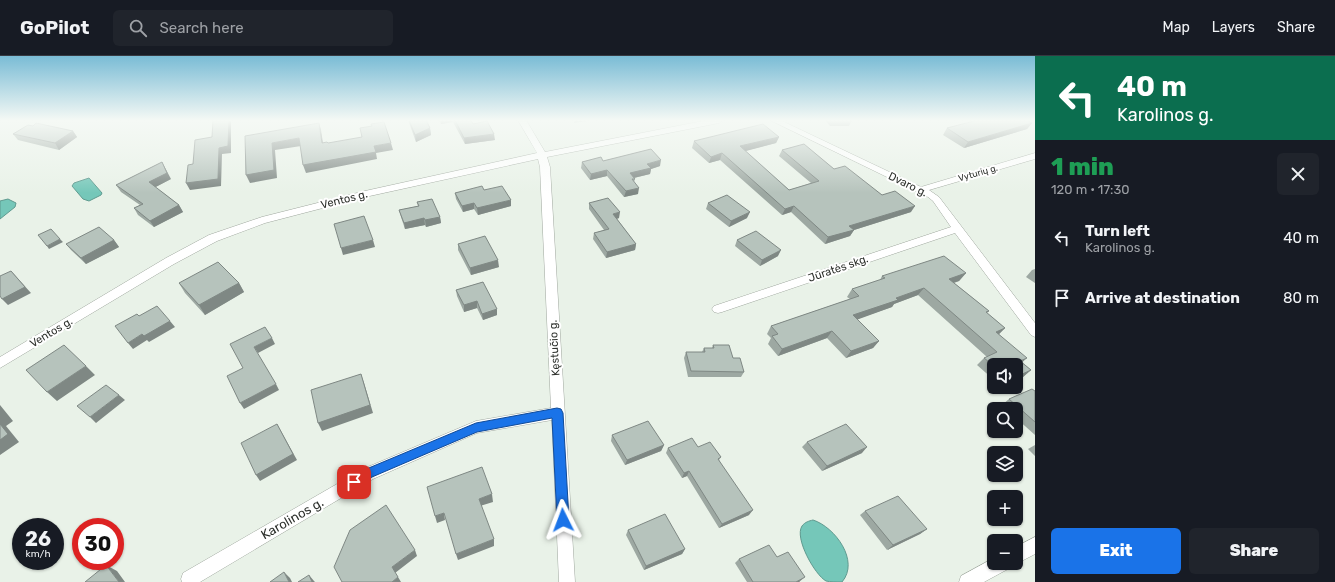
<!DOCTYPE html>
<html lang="en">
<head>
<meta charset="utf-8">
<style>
	:root { --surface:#171b24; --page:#20242c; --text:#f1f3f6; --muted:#9ea1a6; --line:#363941; --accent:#1a73e8 }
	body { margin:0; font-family:Rubik,sans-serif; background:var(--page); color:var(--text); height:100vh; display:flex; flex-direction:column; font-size:15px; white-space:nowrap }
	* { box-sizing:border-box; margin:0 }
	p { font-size:13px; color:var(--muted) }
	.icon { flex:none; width:22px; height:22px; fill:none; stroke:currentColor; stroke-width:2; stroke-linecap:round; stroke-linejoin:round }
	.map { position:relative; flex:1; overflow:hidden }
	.details { display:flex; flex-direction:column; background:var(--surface); width:300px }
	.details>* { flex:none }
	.hud { background:#0b6e4f; color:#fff; overflow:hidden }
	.controls { position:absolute; left:987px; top:302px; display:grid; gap:8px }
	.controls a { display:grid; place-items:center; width:36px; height:36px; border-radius:6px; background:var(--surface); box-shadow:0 1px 3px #0004; font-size:20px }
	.speed { position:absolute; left:12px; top:462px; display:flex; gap:8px; font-size:20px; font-weight:700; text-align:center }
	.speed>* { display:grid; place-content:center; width:52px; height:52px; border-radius:50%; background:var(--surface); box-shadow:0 1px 3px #0004; line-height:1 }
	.speed small { font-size:10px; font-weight:400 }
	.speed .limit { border:6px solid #d22; background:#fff; color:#111 }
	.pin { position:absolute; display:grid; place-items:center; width:34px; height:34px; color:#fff; margin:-17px; border-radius:8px; box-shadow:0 2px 6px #0006 }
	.me { position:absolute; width:44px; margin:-22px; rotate:357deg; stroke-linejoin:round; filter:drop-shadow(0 0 3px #0008) }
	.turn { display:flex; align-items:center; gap:14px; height:84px; padding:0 16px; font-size:18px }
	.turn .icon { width:52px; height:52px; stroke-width:2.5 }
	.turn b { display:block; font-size:28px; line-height:34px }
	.round { display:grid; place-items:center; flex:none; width:42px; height:42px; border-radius:6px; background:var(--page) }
	.headline { display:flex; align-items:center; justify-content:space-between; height:68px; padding:0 16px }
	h1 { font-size:24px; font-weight:800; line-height:30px; color:#1e9e55 }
	.primary-button { display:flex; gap:8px; margin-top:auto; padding:8px 16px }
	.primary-button a { flex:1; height:46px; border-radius:6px; background:var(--accent); color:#fff; font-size:16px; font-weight:800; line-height:46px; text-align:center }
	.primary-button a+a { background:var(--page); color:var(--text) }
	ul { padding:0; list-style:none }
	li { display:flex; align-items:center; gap:12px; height:60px; padding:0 16px }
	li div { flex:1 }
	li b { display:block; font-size:15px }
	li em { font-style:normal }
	header { display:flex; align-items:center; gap:24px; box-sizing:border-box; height:56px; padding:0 20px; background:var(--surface); border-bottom:1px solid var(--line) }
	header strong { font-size:19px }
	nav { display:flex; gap:22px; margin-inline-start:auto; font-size:14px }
	.search { width:280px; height:36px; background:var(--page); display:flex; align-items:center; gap:10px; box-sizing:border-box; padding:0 14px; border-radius:6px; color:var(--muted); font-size:15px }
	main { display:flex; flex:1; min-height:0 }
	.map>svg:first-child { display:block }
</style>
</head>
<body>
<header>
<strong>GoPilot</strong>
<div class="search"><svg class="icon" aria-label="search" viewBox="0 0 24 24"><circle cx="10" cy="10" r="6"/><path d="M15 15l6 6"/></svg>Search here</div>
<nav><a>Map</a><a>Layers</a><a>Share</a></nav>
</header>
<main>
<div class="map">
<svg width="1035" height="526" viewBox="0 0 1035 526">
	<rect width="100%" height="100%" fill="#e9f2e8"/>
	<path fill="#75c7b9" stroke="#5f9a8f" d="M89 122 102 137 101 139 89 145 83 143 72 130 74 127Z
		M8 143 16 147 15 151 0 163V145Z
		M813 464C835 471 860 505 842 526 837 526 830 526 826 525 815 519 794 482 802 470 805 466 809 465 813 464Z"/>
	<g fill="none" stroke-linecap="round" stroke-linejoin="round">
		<defs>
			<path id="minor" d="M518 64H526L545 96 708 64H723L719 67 547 101 550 111 575 526H559L552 364 477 377 373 423 200 526H182L181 523 183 517 363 413 476 365 551 352 540 111 538 103 365 141 265 167 217 185 174 208 0 312V301L166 202 209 179 262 161 365 135 537 97Z
				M770 64H780L921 131 1035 97V103L929 134 939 141 1035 267V281L1031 279 955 177 722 256 718 257 714 256 712 253 714 250 951 171 933 145 928 141Z
				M1035 481V498L1016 508 1013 507H1016V491Z
				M994 502V507H1010L1008 513 984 526H959L961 520Z"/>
		</defs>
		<use href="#minor" stroke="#9fa79e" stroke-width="1"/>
		<use href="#minor" fill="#fff" fill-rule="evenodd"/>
	</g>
	<path fill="#9da8a2" d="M408 64H426L430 72 431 79 416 86Z
		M439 64H471L473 68 495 84 465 88 453 66 441 68Z
		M825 64H852L849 70H830Z
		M1032 67 1027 73 964 92 943 79 947 72Z
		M33 70 73 75 77 81 59 94 18 84 13 78Z
		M779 81 776 87 745 95 789 134 811 127 779 100 782 94 834 113 882 139 911 156 854 174 850 180 825 188 791 156 782 159 720 104 709 107 692 92 694 85Z
		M603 105 660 110 651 113 650 118 634 122 635 123 634 126 638 138 624 141 607 120 590 124 581 112 582 106Z
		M171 123 155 131 179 149 183 156 154 171 138 159 134 152 140 149 121 136 116 129Z
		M484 134 511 150 478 159 474 153 463 156 456 143 455 137Z
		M417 146 440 161 441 167 426 171 425 169 405 173 401 161 399 154 418 150Z
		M589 147 619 162 617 163 636 188 635 194 606 202 593 183 594 177 604 174 589 153Z
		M708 147 747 162 729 171 706 153Z
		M114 184 119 191 86 208 71 194 66 188Z
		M737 184 778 200 760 210 735 190Z
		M458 188 499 211 471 219 458 194Z
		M1035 213V227L1026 221 1032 214Z
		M966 217 959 225 954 227 989 255 987 257 1005 272 999 278 1022 306 1031 314 1023 321 1016 324V309H994V324L977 309 984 302 987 301 918 239 894 248 892 251 857 263 879 285 873 292 846 302 827 282 778 300 768 288 771 282 767 278 771 270 850 243 847 241 852 233 880 224 882 220Z
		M483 226 497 259 483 264 477 252 464 256 457 240 456 234Z
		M179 227H239L244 236 205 259 185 237Z
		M713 289 733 302 744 316 741 321H688L684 302 686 296H702L704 292H712Z
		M1035 335V379L1016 362V353H1007L1002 349 1009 343Z
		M612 379 664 389 661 395 625 409 611 385Z
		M807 386 862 397 822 415 802 391Z
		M1035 389V400L1028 393Z
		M698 391 721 401 719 404 749 459 719 472 687 420 682 422 666 397 668 392Z
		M865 455 927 473 920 478 887 494 860 459Z
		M628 474 685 493 682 498 644 514 626 479Z
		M739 503 800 525 799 526H747L735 507Z"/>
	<path fill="#7f8884" d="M229 64H231V97L222 98 221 130 190 134 186 127 219 92Z
		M441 64H453V66L441 68Z
		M575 64H593L574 67Z
		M319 67 321 74 324 94 322 87Z
		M1032 67 1027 73 964 92 968 86Z
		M430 72 431 79 416 86 415 79Z
		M73 75 77 81 59 94 55 87Z
		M494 78 495 84 465 88 464 82Z
		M779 81 776 87 738 97 740 90Z
		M299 82 301 90 275 94 277 122 250 127 246 119 272 87Z
		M391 87 393 94 376 97 377 103 306 117 303 109 374 90Z
		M722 97 720 104 709 107 711 101Z
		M661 104 660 110 651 113 650 118 629 123 630 117 647 108Z
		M162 106 171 123 152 133 149 126Z
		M607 114V120L590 124 591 118Z
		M639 132 638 138 624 141 626 135Z
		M511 144V150L478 159 477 152Z
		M474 147V153L463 156 462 150Z
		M179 149 183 156 154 171 150 165Z
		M794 150 791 156 782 159 785 153Z
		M915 150 911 156 854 174 850 180 825 188 828 181 849 170Z
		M620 156 619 162 612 164 613 158Z
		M750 156 747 162 729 171 731 165Z
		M440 161 441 167 426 171 425 164Z
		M424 162 425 169 405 173 404 167Z
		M60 183 63 186 49 193 47 190Z
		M114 184 119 191 86 208 81 202Z
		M373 184 375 191 343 199 341 192Z
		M636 188 635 194 606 202 607 196Z
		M781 194 778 200 760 210 762 204Z
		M498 204 499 211 471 219 470 212Z
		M11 215 31 237 8 249 2 243Z
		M966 217 959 225 943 230 949 223Z
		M239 227 244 236 205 259 199 249Z
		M924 232 918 239 894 248 892 251 848 267 853 259 896 242Z
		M477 245V252L464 256V249Z
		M497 253V259L483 264 482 258Z
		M170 265 175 271 149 286 147 284 133 293 128 287 142 278Z
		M1005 272 998 279 996 276Z
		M832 275 827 282 778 300 782 293Z
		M272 282 275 288 258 297 254 291Z
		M879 285 873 292 846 302 851 295Z
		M1027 302 1019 309 1020 305Z
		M86 310 95 319 57 345 47 336Z
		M1031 314 1023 321 1016 324V321Z
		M361 318 364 327 373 357 322 375 318 367Z
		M276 328 279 334 244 353 240 347Z
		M119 339 125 344 96 367 90 361Z
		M0 349 13 365 6 370 19 386 0 399Z
		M277 368 297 404 260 425 256 419Z
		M664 389 661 395 625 409 627 404Z
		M867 391 862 397 822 415 827 410Z
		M689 415 687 420 682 422 684 417Z
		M492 438 493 446 480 450 479 443Z
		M753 454 749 459 719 472 722 468Z
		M444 457 445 464 437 467 435 460Z
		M927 473 920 478 887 494 893 489Z
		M494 483V490L458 504 456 498Z
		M685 493 682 498 644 514 646 510Z
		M415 494 417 500 395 517 392 511Z
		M106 509 117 515 125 526H119Z
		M284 516 290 522 292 526H289Z
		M309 519 314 525 315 526H312Z
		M398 521 401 526H392Z
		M805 521 799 526H796Z"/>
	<path fill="#b6c3bc" stroke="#7f8884" d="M213 64H229L228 90 219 92 218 123 186 127 188 109 193 108 195 84 212 81Z
		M409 64H426L430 72 415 79Z
		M455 64H471L473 68 487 65 494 78 464 82Z
		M978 64H1026L1032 67 968 86 947 72Z
		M384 66 391 87 374 90 376 96 303 109 299 82 272 87 274 114 246 119 245 80 319 67 322 87 327 86 328 87 362 81 360 72 372 70 371 68Z
		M36 67 73 75 55 87 13 78 28 69 33 70Z
		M763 68 779 81 740 90 789 134 819 125 782 94 804 88 834 113 845 110 882 139 895 135 915 150 849 170 854 174 828 181 794 150 785 153 722 97 711 101 694 85Z
		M651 93 661 104 647 108 651 112 630 117 635 123H632L639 132 626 135 607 114 591 118 582 106 601 101 603 105Z
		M162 106 167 117 149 126 179 149 150 165 134 152 143 148 116 129Z
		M482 130 484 134 502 130 511 144 477 152 474 147 462 150 455 137Z
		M727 139 750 156 731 165 708 147Z
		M608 142 620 156 613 158 636 188 607 196 594 177 609 173 589 147Z
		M432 143 440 161 425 164 424 162 404 167 399 154 419 150 417 146Z
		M364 160 373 184 341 192 334 168Z
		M99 171 114 184 81 202 66 188Z
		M51 173 60 183 47 190 38 179Z
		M756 175 781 194 762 204 737 184Z
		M485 180 498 204 470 212 458 188Z
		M944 200 966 217 949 223 989 255 986 256 1005 272 996 276 1027 302 1020 305 1031 314 1016 321V309H994V310L984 302 997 296 924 232 896 242 898 244 853 259 879 285 851 295 832 275 782 293 772 280 778 278 771 270 859 240 852 233 885 222 882 220Z
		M218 206 239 227 199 249 179 227Z
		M11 215 25 231 2 243 0 240V220Z
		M483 226 497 253 482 258 477 245 464 249 456 234Z
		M157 250 170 265 144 280 142 278 128 287 115 270 137 258 139 260Z
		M265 271 272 282 254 291 276 328 240 347 227 320 243 312 230 288Z
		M64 289 86 310 47 336 26 314Z
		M713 289H729L733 302H740L744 316 691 315 686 296H705L704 292H714Z
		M361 318 370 349 318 367 311 334Z
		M106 329 119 339 90 361 77 350Z
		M1032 333 1035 335V366L1009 343Z
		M648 365 664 389 627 404 612 379Z
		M0 368 8 378 0 384Z
		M277 368 293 398 256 419 241 387Z
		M846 368 867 391 827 410 807 386Z
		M692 382 698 391 710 386 721 401 718 403 753 454 722 468 689 415 684 417 668 392Z
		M482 411 492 438 479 443 494 483 456 498 444 457 435 460 427 431Z
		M898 440 927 473 893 489 865 455Z
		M386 449 415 494 392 511 398 521 392 526H342L334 511 350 474Z
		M665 458 685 493 646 510 628 474Z
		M769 489 777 501 788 496 805 521 796 526H753L739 503Z
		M106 509 119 526H85Z
		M284 516 289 526H270Z
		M309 519 312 526H298Z"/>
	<linearGradient id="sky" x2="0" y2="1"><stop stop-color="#7abcd5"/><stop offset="0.47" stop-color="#f5f9f5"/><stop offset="1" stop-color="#f5f9f5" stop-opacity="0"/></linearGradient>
	<rect width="1035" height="137" fill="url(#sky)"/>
	<path fill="#1a73e8" stroke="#114b97" d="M557 352 561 353 563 357 569 464 567 469 563 470 559 469 557 464 552 362 477 376 372 421 354 431 350 429 349 426 350 422 364 414 476 367Z"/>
	<g text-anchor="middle" stroke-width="4" stroke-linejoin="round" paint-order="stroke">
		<g font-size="9" fill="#2d302c" stroke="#fff">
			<text transform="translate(978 117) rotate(-16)" y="3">Vyturių g.</text>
		</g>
		<g font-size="11" fill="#2d302c" stroke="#fff">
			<text transform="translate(908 128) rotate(26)" y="4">Dvaro g.</text>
			<text transform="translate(344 143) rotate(-14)" y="4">Ventos g.</text>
			<text transform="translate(838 212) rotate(-19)" y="4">Jūratės skg.</text>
			<text transform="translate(51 276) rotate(-31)" y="4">Ventos g.</text>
			<text transform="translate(554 292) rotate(-93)" y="4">Kęstučio g.</text>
		</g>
		<g font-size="13" fill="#2d302c" stroke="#fff">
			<text transform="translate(292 462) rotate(-30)" y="5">Karolinos g.</text>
		</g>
	</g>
</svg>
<div class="controls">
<a><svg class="icon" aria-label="sound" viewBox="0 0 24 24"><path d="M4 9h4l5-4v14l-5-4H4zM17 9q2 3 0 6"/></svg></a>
<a><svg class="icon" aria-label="search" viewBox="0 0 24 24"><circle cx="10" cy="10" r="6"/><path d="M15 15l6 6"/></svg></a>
<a><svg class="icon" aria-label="layers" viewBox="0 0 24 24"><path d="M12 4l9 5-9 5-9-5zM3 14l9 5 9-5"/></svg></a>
<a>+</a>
<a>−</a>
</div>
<div class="speed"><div>26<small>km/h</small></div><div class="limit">30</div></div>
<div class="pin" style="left:354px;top:426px;background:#d93025"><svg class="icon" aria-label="arrive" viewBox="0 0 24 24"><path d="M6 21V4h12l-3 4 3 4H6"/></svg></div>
<svg class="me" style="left:563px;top:464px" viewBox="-20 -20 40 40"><path d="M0-17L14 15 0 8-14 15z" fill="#1a73e8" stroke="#fff" stroke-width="4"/></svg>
</div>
<section class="details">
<div class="hud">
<div class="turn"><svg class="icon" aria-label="left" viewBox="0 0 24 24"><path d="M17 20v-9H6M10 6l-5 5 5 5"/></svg><div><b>40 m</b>Karolinos g.</div></div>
</div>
<div class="headline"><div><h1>1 min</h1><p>120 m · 17:30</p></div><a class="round"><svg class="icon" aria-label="close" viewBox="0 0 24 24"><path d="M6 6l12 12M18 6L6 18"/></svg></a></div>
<ul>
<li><svg class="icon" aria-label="left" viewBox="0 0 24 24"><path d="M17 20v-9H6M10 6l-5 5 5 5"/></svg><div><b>Turn left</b><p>Karolinos g.</p></div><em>40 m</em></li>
<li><svg class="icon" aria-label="arrive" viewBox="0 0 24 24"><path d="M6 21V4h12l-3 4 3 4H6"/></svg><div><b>Arrive at destination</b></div><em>80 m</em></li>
</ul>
<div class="primary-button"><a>Exit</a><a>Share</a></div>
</section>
</main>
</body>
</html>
